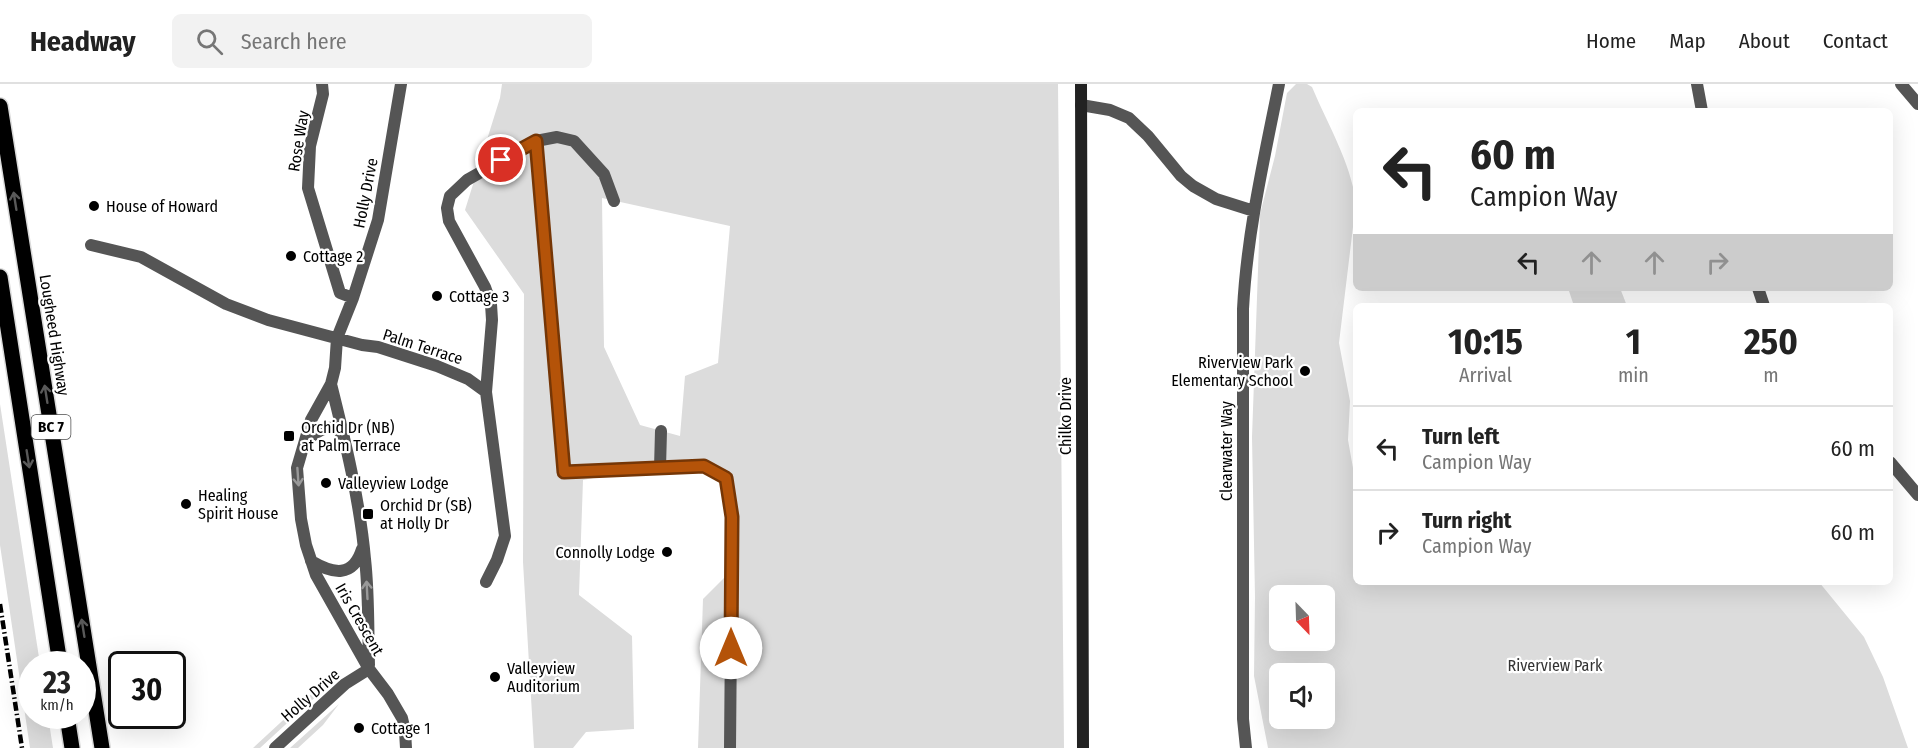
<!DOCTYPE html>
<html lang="en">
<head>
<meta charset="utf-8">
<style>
	:root { --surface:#fff; --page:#f2f2f2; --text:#222; --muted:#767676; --line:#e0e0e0 }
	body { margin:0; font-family:"Fira Sans Condensed",sans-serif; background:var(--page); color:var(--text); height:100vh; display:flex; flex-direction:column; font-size:22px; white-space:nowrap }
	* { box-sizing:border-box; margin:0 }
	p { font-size:20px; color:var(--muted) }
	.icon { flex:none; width:33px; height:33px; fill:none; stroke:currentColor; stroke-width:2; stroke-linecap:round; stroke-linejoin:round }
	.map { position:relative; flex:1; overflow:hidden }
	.drawer { position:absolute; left:1353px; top:219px; width:540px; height:282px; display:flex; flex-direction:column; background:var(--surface); border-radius:9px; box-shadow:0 6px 24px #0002 }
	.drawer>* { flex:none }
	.banner { position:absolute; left:1353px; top:24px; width:540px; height:183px; border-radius:9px; box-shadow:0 6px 24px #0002; background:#fff; color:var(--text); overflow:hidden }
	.needle { width:39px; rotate:157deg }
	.controls { position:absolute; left:1269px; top:501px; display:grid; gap:12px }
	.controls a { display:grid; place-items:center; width:66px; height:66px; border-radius:9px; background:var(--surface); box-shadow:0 6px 24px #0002; font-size:30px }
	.speed { position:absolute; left:18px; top:567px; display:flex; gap:12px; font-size:30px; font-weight:700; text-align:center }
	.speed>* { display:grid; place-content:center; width:78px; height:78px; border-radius:50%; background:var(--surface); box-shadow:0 6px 24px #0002; line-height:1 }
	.speed small { font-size:15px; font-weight:400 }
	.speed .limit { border:3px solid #111; border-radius:9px; background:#fff; color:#111 }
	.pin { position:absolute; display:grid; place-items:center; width:51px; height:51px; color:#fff; margin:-26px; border:3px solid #fff; border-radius:50%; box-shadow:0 2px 6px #0007 }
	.me { position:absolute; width:66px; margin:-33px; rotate:0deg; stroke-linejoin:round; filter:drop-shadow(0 0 4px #0008) }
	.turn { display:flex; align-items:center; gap:21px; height:126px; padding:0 18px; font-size:27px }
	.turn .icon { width:78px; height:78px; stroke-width:2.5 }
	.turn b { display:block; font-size:42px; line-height:51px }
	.lanes { display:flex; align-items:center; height:57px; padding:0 18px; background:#0003; justify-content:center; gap:30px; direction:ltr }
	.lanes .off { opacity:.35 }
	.eta { display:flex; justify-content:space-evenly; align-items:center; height:102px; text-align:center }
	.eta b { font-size:36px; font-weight:700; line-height:42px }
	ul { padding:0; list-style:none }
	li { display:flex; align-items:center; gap:18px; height:84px; padding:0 18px; border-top:2px solid var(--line) }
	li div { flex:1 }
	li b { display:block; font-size:22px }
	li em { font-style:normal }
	header { display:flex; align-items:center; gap:36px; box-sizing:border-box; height:84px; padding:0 30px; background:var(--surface); border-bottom:2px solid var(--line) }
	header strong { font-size:28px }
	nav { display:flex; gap:33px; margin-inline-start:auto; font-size:21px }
	.search { width:420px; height:54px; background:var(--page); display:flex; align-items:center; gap:15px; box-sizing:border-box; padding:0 21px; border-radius:9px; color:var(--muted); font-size:22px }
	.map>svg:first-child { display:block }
</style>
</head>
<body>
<header>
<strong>Headway</strong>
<div class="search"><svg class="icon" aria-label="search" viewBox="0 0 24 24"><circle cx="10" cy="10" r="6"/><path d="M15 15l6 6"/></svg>Search here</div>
<nav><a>Home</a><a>Map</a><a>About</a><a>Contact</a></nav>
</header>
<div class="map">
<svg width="1918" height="664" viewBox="0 0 1918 664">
	<rect width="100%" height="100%" fill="#fff"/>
	<path fill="#dcdcdc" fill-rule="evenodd" d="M502 0H1058L1064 664H698L703 515 728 490 733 396 689 375 583 396 579 511 632 552 634 645 586 648 573 664H534L523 478 524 210 465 126 500 14ZM602 114 730 142 718 279 685 292 680 352 640 341 604 263Z
		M1296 0H1307L1312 3C1328 41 1350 77 1356 118L1339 259 1350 317 1348 356 1353 384 1356 386V498H1819L1864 553 1883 593 1908 664H1268L1254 592 1255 513 1252 353 1260 130 1275 72 1287 9ZM1280 512H1324V556H1280ZM1280 590H1324V634H1280Z
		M1568 204H1620L1627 222H1574Z
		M0 320 40 580H32V632H48L53 664H30L0 461Z
		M332 591 334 596 260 664H253Z
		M339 620 323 641 298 664H290Z"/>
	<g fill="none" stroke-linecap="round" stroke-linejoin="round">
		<defs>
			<path id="primary" d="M0 22 102 664
				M0 193 60 580
				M67 632 72 664"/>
		</defs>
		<use href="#primary" stroke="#dbdbdb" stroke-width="18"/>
		<path stroke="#555" stroke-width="12" d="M322 0 323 10 310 62 308 104 340 209 353 214
			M401 0 378 136 353 214 337 254 335 284 331 300 311 336 297 384 301 435 306 461 316 491 369 585 388 610 402 634 405 647 406 664
			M1697 0 1702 27
			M1901 0 1918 20
			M1081 21 1110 26 1129 34 1148 52 1181 92 1193 102 1216 115 1254 127
			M536 57 564 388 704 382 726 394 732 433 730 664
			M91 161 141 173 226 220 268 236 362 261 378 263 437 282 468 295 486 308 492 236 491 220 485 203 449 137 447 124 450 112 467 96 536 57 557 53 574 57 604 90 614 117
			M1758 204 1764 222
			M331 300C345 356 360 418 365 475 369 510 368 546 369 581
			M305 358C317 347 334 335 344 353
			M1890 378 1918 411
			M660 384 661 347
			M311 477C333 490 353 494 362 465
			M486 498 497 476 505 452 486 308
			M275 664 345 600 369 585
			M1246 664 1243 635V225C1247 149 1264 75 1279 0"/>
		<path stroke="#222" stroke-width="12" d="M1081 0 1083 664"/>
		<use href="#primary" stroke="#000" stroke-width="15"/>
		<path stroke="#000" stroke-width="4.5" stroke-dasharray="9 3 1.5 3" stroke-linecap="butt" d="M0 520 22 664"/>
	</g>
	<defs><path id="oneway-shaft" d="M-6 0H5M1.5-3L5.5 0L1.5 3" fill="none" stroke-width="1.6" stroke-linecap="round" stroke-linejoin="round" transform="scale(1.5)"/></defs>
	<g stroke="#595959">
		<use href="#oneway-shaft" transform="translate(15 117) rotate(-99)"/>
		<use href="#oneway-shaft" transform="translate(46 310) rotate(-99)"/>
		<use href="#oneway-shaft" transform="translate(28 375) rotate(81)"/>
		<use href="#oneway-shaft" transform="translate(83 544) rotate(-99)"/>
	</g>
	<g stroke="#999">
		<use href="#oneway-shaft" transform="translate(298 393) rotate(86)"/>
		<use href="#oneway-shaft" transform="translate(367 506) rotate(-93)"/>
	</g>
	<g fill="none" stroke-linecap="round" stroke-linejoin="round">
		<defs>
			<path id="route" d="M501 76 536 57 564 388 704 382 726 394 732 433 731 564"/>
		</defs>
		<use href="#route" stroke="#753606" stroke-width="15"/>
		<use href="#route" stroke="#b45309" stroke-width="10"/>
	</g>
	<g fill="#000" stroke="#fff" stroke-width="2">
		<circle cx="94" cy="122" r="6"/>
		<circle cx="291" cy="172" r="6"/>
		<circle cx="437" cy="212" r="6"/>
		<circle cx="1305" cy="287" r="6"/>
		<rect x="283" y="346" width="12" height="12" rx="3"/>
		<circle cx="326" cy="399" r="6"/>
		<circle cx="186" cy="420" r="6"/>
		<rect x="362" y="424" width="12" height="12" rx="3"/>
		<circle cx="667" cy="468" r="6"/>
		<circle cx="495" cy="593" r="6"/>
		<circle cx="359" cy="644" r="6"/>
	</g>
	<g text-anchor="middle" stroke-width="4.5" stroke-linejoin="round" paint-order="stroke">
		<rect fill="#fff" stroke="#4c4c4c" stroke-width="1.5" x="31.5" y="331" width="39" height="24" rx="4.5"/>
		<g font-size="15" font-weight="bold" fill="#000">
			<text x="51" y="348">BC 7</text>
		</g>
		<g font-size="16" fill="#000" stroke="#fff">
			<text transform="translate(298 57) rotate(-81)" y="6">Rose Way</text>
			<text transform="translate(365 109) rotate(-79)" y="6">Holly Drive</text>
			<text transform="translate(55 251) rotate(81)" y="6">Lougheed Highway</text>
			<text transform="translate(423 262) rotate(18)" y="6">Palm Terrace</text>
			<text transform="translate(1065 332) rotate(-90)" y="6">Chilko Drive</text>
			<text transform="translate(1226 367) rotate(-90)" y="6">Clearwater Way</text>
			<text transform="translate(360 535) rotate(60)" y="6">Iris Crescent</text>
			<text transform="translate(310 611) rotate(-41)" y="6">Holly Drive</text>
		</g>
		<g font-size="16" fill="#000" stroke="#fff" text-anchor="start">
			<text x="106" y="128">House of Howard</text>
			<text x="303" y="178">Cottage 2</text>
			<text x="449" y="218">Cottage 3</text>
			<text x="1293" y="284" text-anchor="end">Riverview Park<tspan x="1293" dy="18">Elementary School</tspan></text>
			<text x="301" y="349">Orchid Dr (NB)<tspan x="301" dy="18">at Palm Terrace</tspan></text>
			<text x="338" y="405">Valleyview Lodge</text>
			<text x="198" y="417">Healing<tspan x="198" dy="18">Spirit House</tspan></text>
			<text x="380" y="427">Orchid Dr (SB)<tspan x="380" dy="18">at Holly Dr</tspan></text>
			<text x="655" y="474" text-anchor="end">Connolly Lodge</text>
			<text x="507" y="590">Valleyview<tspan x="507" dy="18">Auditorium</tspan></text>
			<text x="371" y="650">Cottage 1</text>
		</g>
		<g font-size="16" fill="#333" stroke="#fff">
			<text x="1555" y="587">Riverview Park</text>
		</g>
	</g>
</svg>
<div class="controls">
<a><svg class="needle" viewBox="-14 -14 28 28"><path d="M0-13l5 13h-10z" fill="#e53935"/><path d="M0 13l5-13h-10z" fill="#767676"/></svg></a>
<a><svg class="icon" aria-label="sound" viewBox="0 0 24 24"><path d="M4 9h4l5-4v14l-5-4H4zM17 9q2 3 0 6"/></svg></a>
</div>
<div class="speed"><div>23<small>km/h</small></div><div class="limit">30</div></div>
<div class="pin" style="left:501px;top:76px;background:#d93025"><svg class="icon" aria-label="arrive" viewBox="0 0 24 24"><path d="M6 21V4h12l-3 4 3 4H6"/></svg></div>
<svg class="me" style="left:731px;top:564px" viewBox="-20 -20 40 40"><circle r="19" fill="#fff"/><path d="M0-13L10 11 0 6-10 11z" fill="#b45309"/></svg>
<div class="banner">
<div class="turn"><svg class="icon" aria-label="left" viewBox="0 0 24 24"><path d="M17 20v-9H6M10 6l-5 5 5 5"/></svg><div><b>60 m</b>Campion Way</div></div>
<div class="lanes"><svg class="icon" aria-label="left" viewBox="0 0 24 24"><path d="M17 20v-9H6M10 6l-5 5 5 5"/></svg><svg class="icon off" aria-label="ahead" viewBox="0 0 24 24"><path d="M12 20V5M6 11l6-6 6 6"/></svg><svg class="icon off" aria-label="ahead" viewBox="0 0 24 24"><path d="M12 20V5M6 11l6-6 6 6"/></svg><svg class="icon off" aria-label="right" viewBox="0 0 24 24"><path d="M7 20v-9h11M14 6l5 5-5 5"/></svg></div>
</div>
<section class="drawer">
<div class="eta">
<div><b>10:15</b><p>Arrival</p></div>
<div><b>1</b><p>min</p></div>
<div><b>250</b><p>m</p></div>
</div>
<ul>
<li><svg class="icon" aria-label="left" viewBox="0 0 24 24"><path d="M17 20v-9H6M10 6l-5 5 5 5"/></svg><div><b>Turn left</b><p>Campion Way</p></div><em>60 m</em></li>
<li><svg class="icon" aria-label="right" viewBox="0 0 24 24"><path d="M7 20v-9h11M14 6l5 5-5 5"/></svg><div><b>Turn right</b><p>Campion Way</p></div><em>60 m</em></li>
</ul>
</section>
</div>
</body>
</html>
